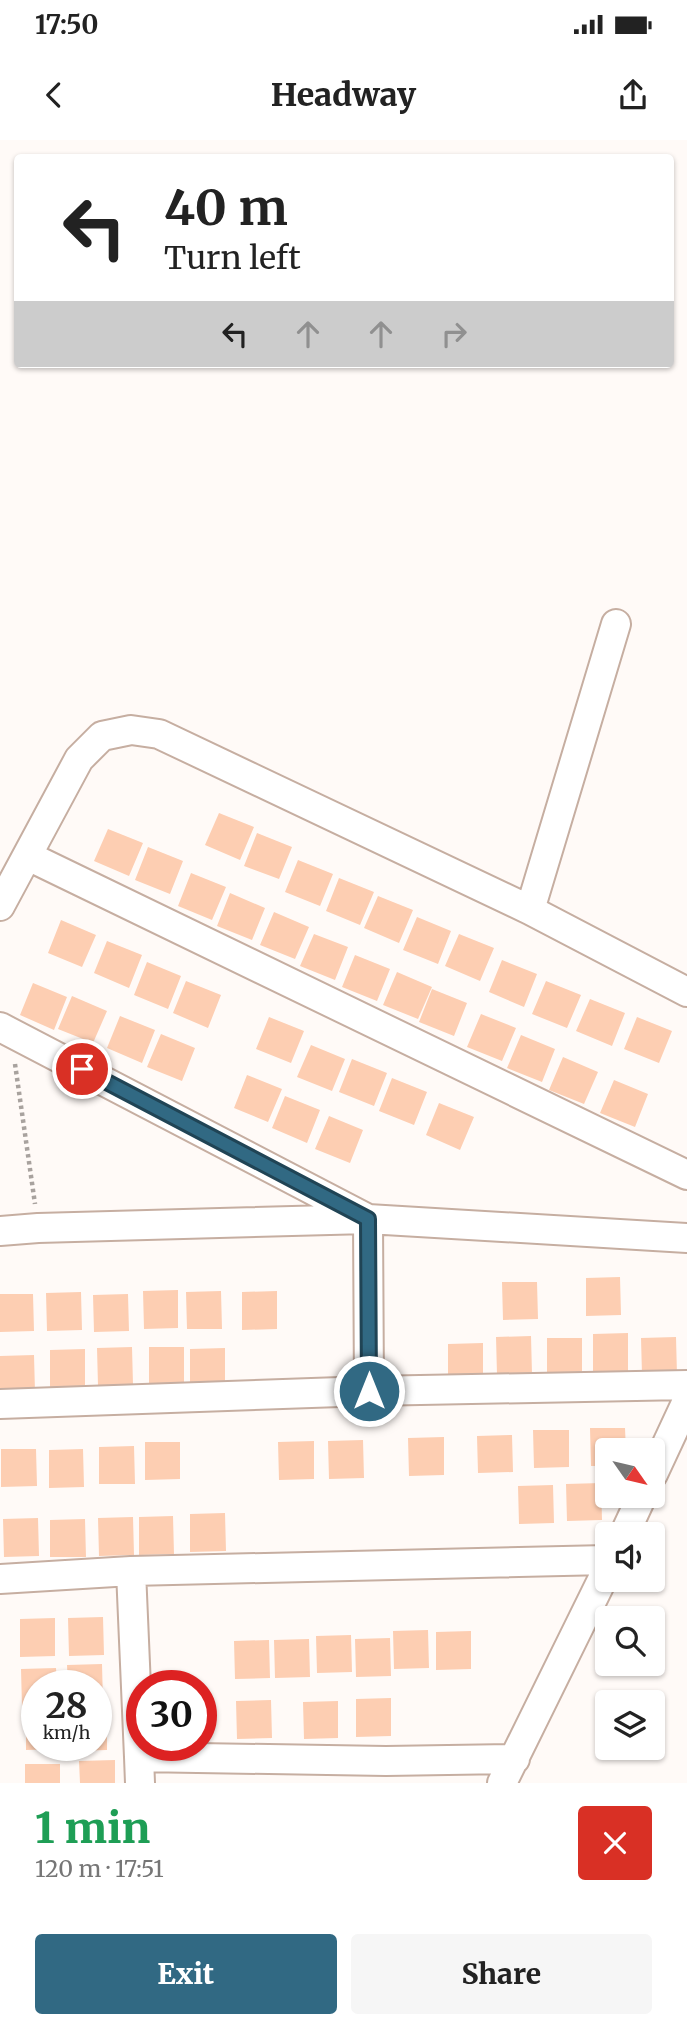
<!DOCTYPE html>
<html lang="en">
<head>
<meta charset="utf-8">
<style>
	:root { --surface:#fff; --page:#f6f6f6; --text:#222; --muted:#767676; --accent:#316983 }
	body { margin:0; font-family:Merriweather,serif; background:var(--page); color:var(--text); height:100vh; display:flex; flex-direction:column; font-size:26px; white-space:nowrap }
	* { box-sizing:border-box; margin:0 }
	p { font-size:23px; color:var(--muted) }
	.icon { flex:none; width:38px; height:38px; fill:none; stroke:currentColor; stroke-width:2; stroke-linecap:round; stroke-linejoin:round }
	.map { position:relative; height:1643px; overflow:hidden }
	.details { display:flex; flex-direction:column; background:var(--surface); flex:1 }
	.details>* { flex:none }
	.banner { position:absolute; left:14px; top:14px; width:660px; height:214px; border-radius:7px; box-shadow:0 2px 5px #0004; background:#fff; color:var(--text); overflow:hidden }
	.needle { width:46px; rotate:124deg }
	.tools { position:absolute; left:595px; top:1298px; display:grid; gap:14px }
	.tools a { display:grid; place-items:center; width:70px; height:70px; border-radius:7px; background:var(--surface); box-shadow:0 2px 5px #0004; font-size:35px }
	.speed { position:absolute; left:21px; top:1530px; display:flex; gap:14px; font-size:35px; font-weight:700; text-align:center }
	.speed>* { display:grid; place-content:center; width:91px; height:91px; border-radius:50%; background:var(--surface); box-shadow:0 2px 5px #0004; line-height:1 }
	.speed small { font-size:18px; font-weight:400 }
	.speed .limit { border:10px solid #d22; background:#fff; color:#111 }
	.pin { position:absolute; display:grid; place-items:center; width:60px; height:60px; color:#fff; margin:-30px; border:4px solid #fff; border-radius:50%; box-shadow:0 2px 7px #0007 }
	.me { position:absolute; width:77px; margin:-38px; rotate:0deg; stroke-linejoin:round; filter:drop-shadow(0 0 5px #0008) }
	.turn { display:flex; align-items:center; gap:24px; height:147px; padding:0 35px; font-size:32px }
	.turn .icon { width:91px; height:91px; stroke-width:2.5 }
	.turn b { display:block; font-size:49px; line-height:60px }
	.lanes { display:flex; align-items:center; height:66px; padding:0 35px; background:#0003; justify-content:center; gap:35px; direction:ltr }
	.lanes .off { opacity:.35 }
	.round { display:grid; place-items:center; flex:none; width:74px; height:74px; border-radius:7px; background:var(--page) }
	.headline { display:flex; align-items:center; justify-content:space-between; height:119px; padding:0 35px }
	h1 { font-size:42px; font-weight:800; line-height:52px; color:#1e9e55 }
	.button { display:flex; gap:14px; margin-top:auto; padding:14px 35px }
	.button a { flex:1; height:80px; border-radius:7px; background:var(--accent); color:#fff; font-size:28px; font-weight:800; line-height:80px; text-align:center }
	.button a+a { background:var(--page); color:var(--text) }
	.status { display:flex; justify-content:space-between; align-items:center; height:49px; padding:0 35px; background:var(--surface); direction:ltr }
	.status svg { height:19px; fill:currentColor }
	header { display:flex; justify-content:space-between; align-items:center; height:91px; padding:0 35px; background:var(--surface); font-size:32px; font-weight:800 }
	.map>svg:first-child { display:block }
</style>
</head>
<body>
<div class="status"><b>17:50</b><svg viewBox="0 0 49 12"><path d="M0 12V9h3v3zM5 12V6h3v6zM10 12V3h3v9zM15 12V0h3v12zM26 1h20v11H26zM47 4h2v5h-2z"/></svg></div>
<header><svg class="icon" aria-label="back" viewBox="0 0 24 24"><path d="M15 5l-7 7 7 7"/></svg>Headway<svg class="icon" aria-label="share" viewBox="0 0 24 24"><path d="M12 15V3M7 8l5-5 5 5M5 13v7h14v-7"/></svg></header>
<div class="map">
<svg width="687" height="1643" viewBox="0 0 687 1643">
	<rect width="100%" height="100%" fill="#fffaf7"/>
	<path fill="#fdceb2" d="M219 673 254 687 240 720 205 705Z
		M108 689 143 703 129 736 94 721Z
		M257 693 292 707 279 739 244 726Z
		M148 707 183 721 170 754 135 740Z
		M298 720 333 734 320 766 285 752Z
		M191 733 226 747 212 780 178 766Z
		M339 738 374 752 360 785 326 771Z
		M230 753 265 768 252 800 217 786Z
		M378 756 413 770 399 803 364 788Z
		M274 772 309 787 295 819 260 805Z
		M417 777 451 791 438 824 403 810Z
		M61 780 96 795 82 827 48 813Z
		M314 794 348 807 335 840 300 826Z
		M459 794 494 808 480 841 445 826Z
		M107 801 142 815 129 848 94 833Z
		M355 815 390 829 377 861 342 847Z
		M502 820 537 834 524 867 489 852Z
		M147 822 181 836 168 869 134 855Z
		M397 832 432 847 418 879 383 865Z
		M186 841 221 855 208 888 173 873Z
		M546 841 581 855 567 888 532 874Z
		M33 843 67 857 54 890 20 875Z
		M432 849 467 863 454 896 419 882Z
		M72 856 107 871 93 903 58 889Z
		M590 859 625 873 612 906 576 891Z
		M481 874 516 888 502 921 467 907Z
		M120 876 155 890 142 923 107 908Z
		M269 877 304 891 291 923 256 909Z
		M637 877 672 891 659 923 624 909Z
		M161 894 195 908 182 941 147 927Z
		M521 895 555 909 542 942 507 928Z
		M311 905 345 919 332 951 297 937Z
		M563 917 598 932 584 964 549 950Z
		M352 919 387 933 374 966 339 952Z
		M247 935 282 949 268 982 234 968Z
		M392 938 427 952 414 985 379 971Z
		M614 940 648 954 635 987 600 973Z
		M285 956 320 970 307 1003 272 988Z
		M439 963 474 977 460 1010 426 995Z
		M329 976 363 990 350 1023 315 1009Z
		M620 1137 621 1175 586 1176V1138Z
		M502 1142H537L538 1179 503 1180Z
		M178 1150V1188L144 1189 143 1151Z
		M221 1151 222 1189H187L186 1152Z
		M277 1151V1189L242 1190V1152Z
		M81 1152 82 1190 47 1191 46 1153Z
		M0 1154H33L34 1191 0 1192Z
		M128 1154 129 1191 94 1192 93 1155Z
		M628 1193V1231L593 1232V1194Z
		M531 1196 532 1234 497 1235 496 1197Z
		M676 1197 677 1235H642L641 1198Z
		M547 1198H582V1235L547 1236Z
		M483 1203V1241L448 1242V1204Z
		M132 1207 133 1245 98 1246 97 1208Z
		M149 1207H184V1244L149 1245Z
		M225 1208V1246L190 1247V1209Z
		M85 1209V1247L50 1248V1210Z
		M34 1215 35 1252 0 1253V1216Z
		M590 1288H625L626 1311H607V1326H591Z
		M533 1290H569V1327L534 1328Z
		M512 1295 513 1332 478 1333 477 1296Z
		M444 1297V1335L409 1336 408 1298Z
		M363 1300 364 1338 329 1339 328 1301Z
		M314 1301V1339L279 1340 278 1302Z
		M145 1302H180V1339L145 1340Z
		M134 1306 135 1344H99V1307Z
		M1 1309H36L37 1346 1 1347Z
		M83 1309 84 1347 49 1348V1310Z
		M601 1343 602 1380 567 1381 566 1344Z
		M553 1345 554 1383 519 1384 518 1346Z
		M225 1373 226 1411 190 1412V1374Z
		M173 1376 174 1414 139 1415V1377Z
		M133 1377 134 1415 99 1416 98 1378Z
		M38 1378 39 1416 4 1417 3 1379Z
		M85 1379 86 1417H50V1380Z
		M103 1477 104 1515 69 1516 68 1478Z
		M55 1478V1516L20 1517V1479Z
		M428 1490 429 1528 394 1529 393 1491Z
		M471 1491V1529L436 1530V1492Z
		M351 1495 352 1532 317 1533 316 1496Z
		M390 1498 391 1536 356 1537 355 1499Z
		M309 1499 310 1537 275 1538 274 1500Z
		M269 1500 270 1538 235 1539 234 1501Z
		M102 1524 103 1562H96V1545H68L67 1525Z
		M56 1528 57 1545H37V1566L22 1567 21 1529Z
		M391 1558V1596L356 1597V1559Z
		M271 1560 272 1598 237 1599 236 1561Z
		M338 1561V1598L304 1599 303 1562Z
		M26 1572H37V1605H61L62 1609 26 1610Z
		M96 1572H107V1610L72 1611V1605H96Z
		M115 1620V1643H80L79 1621Z
		M25 1624H60V1643H25Z"/>
	<g fill="none" stroke-linecap="round" stroke-linejoin="round">
		<defs>
			<path id="minor" d="M28 716 687 1035
				M0 766 79 619 102 596 131 590 159 594 530 770 687 852
				M530 770 616 484
				M0 887 368 1079 369 1251
				M0 1091 38 1088 368 1079 687 1098
				M0 1264 369 1251 687 1245
				M653 1334 687 1261
				M624 1395 642 1356
				M131 1431 139 1617
				M0 1439 131 1431 607 1420
				M140 1643 139 1617 386 1621 515 1619
				M502 1643 607 1430"/>
		</defs>
		<use href="#minor" stroke="#c6aea1" stroke-width="32"/>
		<path stroke="#a8a29e" stroke-width="4.5" stroke-dasharray="3.5 3.5" stroke-linecap="butt" d="M15 924 35 1064"/>
		<use href="#minor" stroke="#fff" stroke-width="28"/>
	</g>
	<g fill="none" stroke-linecap="round" stroke-linejoin="round">
		<defs>
			<path id="route" d="M82 929 368 1079 369 1251"/>
		</defs>
		<use href="#route" stroke="#204455" stroke-width="18"/>
		<use href="#route" stroke="#316983" stroke-width="12"/>
	</g>
</svg>
<div class="tools">
<a><svg class="needle" viewBox="-14 -14 28 28"><path d="M0-13l5 13h-10z" fill="#e53935"/><path d="M0 13l5-13h-10z" fill="#767676"/></svg></a>
<a><svg class="icon" aria-label="sound" viewBox="0 0 24 24"><path d="M4 9h4l5-4v14l-5-4H4zM17 9q2 3 0 6"/></svg></a>
<a><svg class="icon" aria-label="search" viewBox="0 0 24 24"><circle cx="10" cy="10" r="6"/><path d="M15 15l6 6"/></svg></a>
<a><svg class="icon" aria-label="layers" viewBox="0 0 24 24"><path d="M12 4l9 5-9 5-9-5zM3 14l9 5 9-5"/></svg></a>
</div>
<div class="speed"><div>28<small>km/h</small></div><div class="limit">30</div></div>
<div class="pin" style="left:82px;top:929px;background:#d93025"><svg class="icon" aria-label="arrive" viewBox="0 0 24 24"><path d="M6 21V4h12l-3 4 3 4H6"/></svg></div>
<svg class="me" style="left:369px;top:1251px" viewBox="-20 -20 40 40"><circle r="17" fill="#316983" stroke="#fff" stroke-width="3"/><path d="M0-11L8 9 0 5-8 9z" fill="#fff"/></svg>
<div class="banner">
<div class="turn"><svg class="icon" aria-label="left" viewBox="0 0 24 24"><path d="M17 20v-9H6M10 6l-5 5 5 5"/></svg><div><b>40 m</b>Turn left</div></div>
<div class="lanes"><svg class="icon" aria-label="left" viewBox="0 0 24 24"><path d="M17 20v-9H6M10 6l-5 5 5 5"/></svg><svg class="icon off" aria-label="ahead" viewBox="0 0 24 24"><path d="M12 20V5M6 11l6-6 6 6"/></svg><svg class="icon off" aria-label="ahead" viewBox="0 0 24 24"><path d="M12 20V5M6 11l6-6 6 6"/></svg><svg class="icon off" aria-label="right" viewBox="0 0 24 24"><path d="M7 20v-9h11M14 6l5 5-5 5"/></svg></div>
</div>
</div>
<section class="details">
<div class="headline"><div><h1>1 min</h1><p>120 m · 17:51</p></div><a class="round" style="background:#d93025;color:#fff"><svg class="icon" aria-label="close" viewBox="0 0 24 24"><path d="M6 6l12 12M18 6L6 18"/></svg></a></div>
<div class="button"><a>Exit</a><a>Share</a></div>
</section>
</body>
</html>
